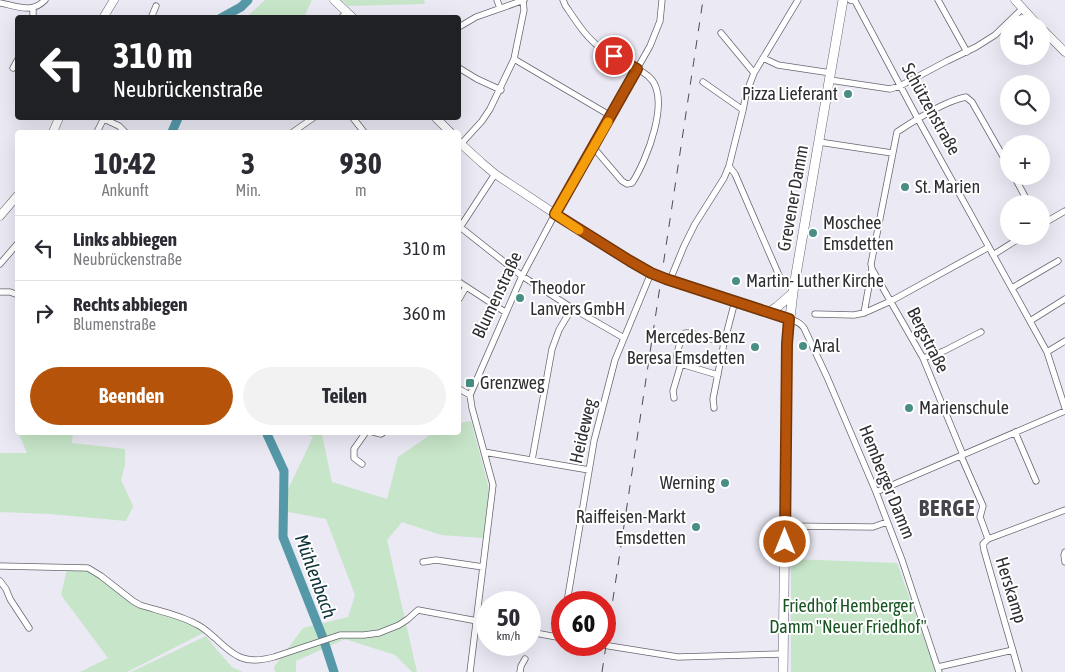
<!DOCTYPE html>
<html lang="de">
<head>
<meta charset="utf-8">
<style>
	:root { --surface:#fff; --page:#f2f2f3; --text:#2b2b33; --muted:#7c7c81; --line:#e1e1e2; --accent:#b45309 }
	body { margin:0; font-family:"Asap Condensed",sans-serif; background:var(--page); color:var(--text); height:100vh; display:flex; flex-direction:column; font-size:19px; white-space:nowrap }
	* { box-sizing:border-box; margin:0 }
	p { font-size:16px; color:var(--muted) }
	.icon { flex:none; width:28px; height:28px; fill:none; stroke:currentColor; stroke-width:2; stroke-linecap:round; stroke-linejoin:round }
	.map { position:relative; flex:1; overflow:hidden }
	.drawer { position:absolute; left:15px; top:130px; width:446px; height:305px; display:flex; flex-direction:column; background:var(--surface); border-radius:5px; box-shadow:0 5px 20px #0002 }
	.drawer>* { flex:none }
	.top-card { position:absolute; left:15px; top:15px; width:446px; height:105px; border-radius:5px; box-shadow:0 5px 20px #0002; background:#202124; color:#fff; overflow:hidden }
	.tools { position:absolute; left:1000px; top:15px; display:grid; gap:10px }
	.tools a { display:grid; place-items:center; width:50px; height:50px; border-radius:50%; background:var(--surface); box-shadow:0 5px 20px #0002; font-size:25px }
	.speed { position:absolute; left:476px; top:591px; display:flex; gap:10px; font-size:25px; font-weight:700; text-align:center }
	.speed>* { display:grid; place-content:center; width:65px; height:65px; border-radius:50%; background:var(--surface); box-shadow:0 5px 20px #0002; line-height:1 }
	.speed small { font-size:12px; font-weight:400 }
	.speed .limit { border:8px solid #d22; background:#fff; color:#111 }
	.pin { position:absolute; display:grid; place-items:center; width:42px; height:42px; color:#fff; margin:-21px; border:2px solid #fff; border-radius:50%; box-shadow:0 1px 5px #0007 }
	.me { position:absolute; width:55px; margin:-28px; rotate:0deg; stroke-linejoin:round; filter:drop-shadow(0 0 4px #0008) }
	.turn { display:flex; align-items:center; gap:18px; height:105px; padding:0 15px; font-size:22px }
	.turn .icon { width:65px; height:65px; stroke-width:2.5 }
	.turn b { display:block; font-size:35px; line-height:42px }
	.eta { display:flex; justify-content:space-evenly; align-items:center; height:85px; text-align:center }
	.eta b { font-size:30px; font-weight:700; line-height:35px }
	.action { display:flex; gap:10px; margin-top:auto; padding:10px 15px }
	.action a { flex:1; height:58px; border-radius:30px; background:var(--accent); color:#fff; font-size:20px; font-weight:700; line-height:58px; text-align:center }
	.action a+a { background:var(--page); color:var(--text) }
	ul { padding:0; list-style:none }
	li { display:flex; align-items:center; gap:15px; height:65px; padding:0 15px; border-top:1px solid var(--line) }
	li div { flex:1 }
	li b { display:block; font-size:19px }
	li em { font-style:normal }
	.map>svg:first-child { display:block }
</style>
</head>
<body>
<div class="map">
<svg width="1065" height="672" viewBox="0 0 1065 672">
	<rect width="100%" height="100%" fill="#eae9f4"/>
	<path fill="#c7e5c8" d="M265 0H312L304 17H247Z
		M342 0H424L425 4 348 6Z
		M471 421 489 489 483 538 441 535 402 522 387 540 417 672H412L395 655 345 639 296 661V672H275L274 667 303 628 348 617 355 595 326 519 278 510 313 437 303 433H323L322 435 332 482 387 499 398 457 433 433 459 432V423Z
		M18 432 73 433 72 443 125 449V465L121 480 133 506 126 521 50 514 0 512V453H27Z
		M791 559 897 563 936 672H791Z
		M67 569 87 570 133 602 194 624 205 632 127 672H80L108 658 61 595Z
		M206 636 216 649 232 667 243 672H131Z"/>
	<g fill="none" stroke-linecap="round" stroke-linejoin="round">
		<path stroke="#5598a8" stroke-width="9" d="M221 18 241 7 248 0
			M172 132 178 118
			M266 432 284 471 283 537 323 638 334 672"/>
		<defs>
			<path id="street" d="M497 0 500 8
				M563 0 565 5C576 21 586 38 602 49 616 59 635 65 648 76 673 96 646 162 632 183L627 184 622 181 593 147
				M850 0 855 1 918 119 1047 352 1065 408
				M938 0 967 52
				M0 3C17 6 32 14 45 0
				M33 8V18
				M151 18 156 6
				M341 18 347 12
				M459 27 476 17 524 0
				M721 33 754 73
				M763 58 778 65 831 73
				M514 59 611 116
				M13 68 18 59
				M459 68 477 79 501 90
				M830 80 890 89 900 86 947 61 976 47 995 35 1023 8
				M703 82 743 110
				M353 118 364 132
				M104 119 119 126 125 132
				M97 132 104 118
				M293 132 313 118
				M819 142 892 153
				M461 144 482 121 490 109 514 59 524 10 523 0
				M729 166 735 174 781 280
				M1014 176 1029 204
				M1041 225 1065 211
				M460 227 522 276 572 308 624 338
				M459 229 495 174
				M993 255 1023 236
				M0 264 18 243
				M670 280 684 246 695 224 724 178 729 166 743 110 746 94 754 73 798 0
				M459 282 505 312
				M1012 288 1058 261
				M0 292H10L18 295
				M459 299 466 287
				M864 313 872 269
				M815 314 854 315 864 313 891 301 989 247
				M789 319C795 321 800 322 804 328L827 377 876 492 902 560 939 672
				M1030 321 1065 299
				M1047 352 1065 341
				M923 358 944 351 981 332
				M681 364 718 375
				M459 389 470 395
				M674 398 673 391 681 364 676 361C677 351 680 341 685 333H691L724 343
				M714 408 713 399 724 343 735 301
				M373 432 381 434 384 432
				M1015 432 1036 481
				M484 452 589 470
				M963 455 923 358 872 269 871 264 897 132C915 120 945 101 966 97L972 102 1009 167
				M961 456 983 506 980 517 988 539
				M532 460 552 349 559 330 572 308
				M362 464 354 458V449L366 432
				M876 492 1065 411
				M785 526 873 527 887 522
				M1065 552 1064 555 1065 562
				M423 562 436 560 483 567
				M0 566 88 568 101 576 133 601 140 605C159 611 179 615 196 624 203 627 209 633 215 638 235 657 245 665 274 657L340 635H364L379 633 399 625 408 619 418 610 472 620 488 624
				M0 581 6 589 10 599 29 628
				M567 602 594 441 615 360 651 273
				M530 632 562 638
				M561 638 562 627
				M603 645 678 657 783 654
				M938 667 1013 650
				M470 672 493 485 472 408 470 395 522 276 555 214 650 46 660 21 662 0
				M520 672 521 666 525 659
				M1019 672 984 550 983 544 988 539 1065 510"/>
			<path id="secondary" d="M334 0 353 18
				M1015 0 1037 24
				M103 18 114 0
				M1041 28 1065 52
				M436 118 450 132
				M53 132 59 118
				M459 142 482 163 495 174 581 231 630 261 651 273 666 279 789 319
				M0 216 18 195"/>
			<path id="primary" d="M769 312 777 307 793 293
				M783 672 787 344 793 292 843 0"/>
		</defs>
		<use href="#street" stroke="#686770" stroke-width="7"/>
		<use href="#secondary" stroke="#686770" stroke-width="9"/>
		<use href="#primary" stroke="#686770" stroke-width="10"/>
		<use href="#street" stroke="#fff" stroke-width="5.5"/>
		<use href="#secondary" stroke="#fff" stroke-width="8"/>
		<use href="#primary" stroke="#fff" stroke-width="9"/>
		<path stroke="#4d4d52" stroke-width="1" stroke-dasharray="9 9" stroke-linecap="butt" d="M602 672 703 0"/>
	</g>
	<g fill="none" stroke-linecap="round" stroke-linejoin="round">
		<defs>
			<path id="route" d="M614 56 637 69 555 214 630 261 651 273 666 279 789 319 787 344 785 542"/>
		</defs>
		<use href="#route" stroke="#753606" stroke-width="12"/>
		<use href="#route" stroke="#b45309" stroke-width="9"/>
		<path stroke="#f59e0b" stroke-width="9" d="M579 230 555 214 608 122"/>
	</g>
	<g fill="#498e84" stroke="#fff" stroke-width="2">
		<circle cx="848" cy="94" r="5"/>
		<circle cx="905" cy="187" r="5"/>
		<circle cx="813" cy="233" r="5"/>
		<circle cx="736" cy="281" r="5"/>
		<circle cx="520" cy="298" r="5"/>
		<circle cx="803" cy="346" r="5"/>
		<circle cx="755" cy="347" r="5"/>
		<rect x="465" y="378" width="10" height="10" rx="2.5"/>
		<circle cx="909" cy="408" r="5"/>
		<circle cx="725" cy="483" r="5"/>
		<circle cx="696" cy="527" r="5"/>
	</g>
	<g text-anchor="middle" stroke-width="4" stroke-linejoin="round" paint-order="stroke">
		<g font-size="18" fill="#2f2f33" stroke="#fff" text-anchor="start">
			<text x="838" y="100" text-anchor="end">Pizza Lieferant</text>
			<text x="915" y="193">St. Marien</text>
			<text x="823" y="229">Moschee<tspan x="823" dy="21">Emsdetten</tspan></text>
			<text x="746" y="287">Martin- Luther Kirche</text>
			<text x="530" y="294">Theodor<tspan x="530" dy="21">Lanvers GmbH</tspan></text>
			<text x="745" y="343" text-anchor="end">Mercedes-Benz<tspan x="745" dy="21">Beresa Emsdetten</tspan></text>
			<text x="813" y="352">Aral</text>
			<text x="480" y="389">Grenzweg</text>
			<text x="919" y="414">Marienschule</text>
			<text x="715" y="489" text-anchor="end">Werning</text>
			<text x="686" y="523" text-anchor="end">Raiffeisen-Markt<tspan x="686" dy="21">Emsdetten</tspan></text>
		</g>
		<g font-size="18" fill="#2f2f33" stroke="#fff">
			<text transform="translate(931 109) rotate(61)" y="6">Schützenstraße</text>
			<text transform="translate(793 198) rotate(-80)" y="6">Grevener Damm</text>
			<text transform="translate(497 295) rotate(-65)" y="6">Blumenstraße</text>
			<text transform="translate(928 340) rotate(63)" y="6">Bergstraße</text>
			<text transform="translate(583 431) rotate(-77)" y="6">Heideweg</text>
			<text transform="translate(887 482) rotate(68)" y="6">Hemberger Damm</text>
			<text transform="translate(1011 590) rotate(73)" y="6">Herskamp</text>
		</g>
		<g font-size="18" fill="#185522" stroke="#fff">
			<text x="848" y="612">Friedhof Hemberger<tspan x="848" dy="21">Damm "Neuer Friedhof"</tspan></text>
		</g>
		<g font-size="19" font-style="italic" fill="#10323a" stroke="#fff">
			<text transform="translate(316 576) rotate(70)" y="7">Mühlenbach</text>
		</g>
		<g font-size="22" font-weight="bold" letter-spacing="1" fill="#46454d" stroke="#fff">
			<text x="947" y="516">BERGE</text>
		</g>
	</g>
</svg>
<div class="tools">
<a><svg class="icon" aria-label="sound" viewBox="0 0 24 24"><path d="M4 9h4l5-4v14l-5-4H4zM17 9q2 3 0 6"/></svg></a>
<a><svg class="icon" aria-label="search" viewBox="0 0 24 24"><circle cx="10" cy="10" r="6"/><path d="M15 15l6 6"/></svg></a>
<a>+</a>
<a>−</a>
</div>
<div class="speed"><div>50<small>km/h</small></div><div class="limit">60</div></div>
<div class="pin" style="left:614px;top:56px;background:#d93025"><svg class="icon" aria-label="arrive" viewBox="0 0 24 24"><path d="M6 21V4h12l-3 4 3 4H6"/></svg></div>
<svg class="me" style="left:785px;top:542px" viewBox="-20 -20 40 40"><circle r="17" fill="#b45309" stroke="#fff" stroke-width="3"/><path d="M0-11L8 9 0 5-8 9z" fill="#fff"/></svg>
<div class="top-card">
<div class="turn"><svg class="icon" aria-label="left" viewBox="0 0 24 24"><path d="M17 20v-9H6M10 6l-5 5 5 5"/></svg><div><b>310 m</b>Neubrückenstraße</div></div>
</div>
<section class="drawer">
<div class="eta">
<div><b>10:42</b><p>Ankunft</p></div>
<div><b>3</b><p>Min.</p></div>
<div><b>930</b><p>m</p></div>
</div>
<ul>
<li><svg class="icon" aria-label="left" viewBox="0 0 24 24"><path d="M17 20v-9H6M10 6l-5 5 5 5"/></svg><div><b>Links abbiegen</b><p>Neubrückenstraße</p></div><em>310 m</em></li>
<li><svg class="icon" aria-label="right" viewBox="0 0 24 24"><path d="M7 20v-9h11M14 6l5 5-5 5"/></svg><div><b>Rechts abbiegen</b><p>Blumenstraße</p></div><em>360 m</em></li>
</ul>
<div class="action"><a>Beenden</a><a>Teilen</a></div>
</section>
</div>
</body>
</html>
